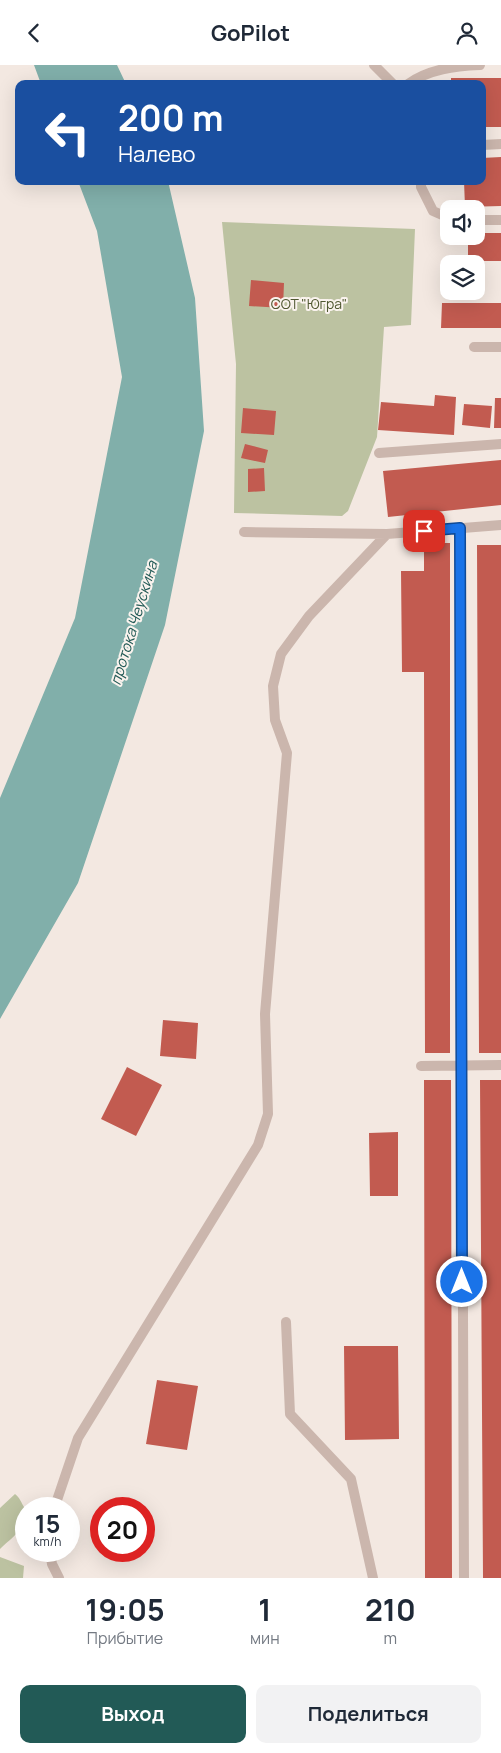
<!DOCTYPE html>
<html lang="ru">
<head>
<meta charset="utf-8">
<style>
	:root { --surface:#fff; --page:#f2f2f3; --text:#1f2937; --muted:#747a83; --accent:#225a56 }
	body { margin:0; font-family:Manrope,sans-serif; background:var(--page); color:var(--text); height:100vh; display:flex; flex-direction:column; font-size:19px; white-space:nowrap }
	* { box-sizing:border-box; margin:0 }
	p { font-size:16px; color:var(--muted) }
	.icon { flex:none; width:28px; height:28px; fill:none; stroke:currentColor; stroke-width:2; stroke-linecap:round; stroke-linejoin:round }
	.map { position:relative; height:1513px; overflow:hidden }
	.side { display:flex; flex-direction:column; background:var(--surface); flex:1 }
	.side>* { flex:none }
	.banner { position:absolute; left:15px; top:15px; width:471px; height:105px; border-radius:10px; box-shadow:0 5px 20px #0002; background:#1a4fa0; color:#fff; overflow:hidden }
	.fabs { position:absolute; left:440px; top:135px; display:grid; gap:10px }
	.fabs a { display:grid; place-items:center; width:45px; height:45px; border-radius:10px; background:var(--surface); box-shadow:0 5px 20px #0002; font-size:25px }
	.speed { position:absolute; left:15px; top:1432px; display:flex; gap:10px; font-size:25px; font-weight:700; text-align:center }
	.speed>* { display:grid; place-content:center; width:65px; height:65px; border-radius:50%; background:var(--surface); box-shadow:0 5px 20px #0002; line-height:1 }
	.speed small { font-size:12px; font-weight:400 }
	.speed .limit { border:8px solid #d22; background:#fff; color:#111 }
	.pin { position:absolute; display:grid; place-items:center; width:42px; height:42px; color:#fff; margin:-21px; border-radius:10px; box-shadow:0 2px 8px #0006 }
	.me { position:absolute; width:55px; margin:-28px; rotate:0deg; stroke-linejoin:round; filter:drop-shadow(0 0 4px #0008) }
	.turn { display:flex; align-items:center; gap:18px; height:105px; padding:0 20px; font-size:22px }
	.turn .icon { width:65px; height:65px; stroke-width:2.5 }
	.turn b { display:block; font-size:35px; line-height:42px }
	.eta { display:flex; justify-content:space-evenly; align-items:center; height:85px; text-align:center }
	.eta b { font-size:30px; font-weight:700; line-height:35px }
	.primary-button { display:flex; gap:10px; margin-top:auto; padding:10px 20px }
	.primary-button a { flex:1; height:58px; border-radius:10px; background:var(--accent); color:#fff; font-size:20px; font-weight:700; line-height:58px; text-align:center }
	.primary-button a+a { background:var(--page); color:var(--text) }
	header { display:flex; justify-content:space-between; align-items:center; height:65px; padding:0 20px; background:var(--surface); font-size:22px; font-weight:700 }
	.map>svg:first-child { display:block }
</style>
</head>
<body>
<header><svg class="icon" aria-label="back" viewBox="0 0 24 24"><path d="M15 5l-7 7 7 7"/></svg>GoPilot<svg class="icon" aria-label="person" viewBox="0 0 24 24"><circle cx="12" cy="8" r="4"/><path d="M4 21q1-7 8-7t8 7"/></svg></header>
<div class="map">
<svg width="501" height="1513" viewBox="0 0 501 1513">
	<rect width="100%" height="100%" fill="#f3e8e1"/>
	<path fill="#bcc2a1" d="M222 157 415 164 411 260 384 262 377 372 348 446 342 451 234 448 236 299Z
		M15 1429C20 1433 21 1437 24 1442 31 1461 12 1472 0 1484V1443Z
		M0 1492 24 1501 23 1513H0Z"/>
	<path fill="#81afaa" d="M34 0H117L126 19H41Z
		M78 116H168L195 233 204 366 165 560 78 818 0 954V733L75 553 122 312 97 166Z"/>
	<path fill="#c25b50" d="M451 13H501V62H482V19H451Z
		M501 92V141L465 142 464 116H482V93Z
		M476 168H501V196H468V171H476Z
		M251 215 284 218 283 243 249 241Z
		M442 238H501V263H441Z
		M435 330 456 332 454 370 378 365 381 337 434 341Z
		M495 333H501V363H494Z
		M464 339 492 341 490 363 462 360Z
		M243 343 276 346 274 370 241 368Z
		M245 379 268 385 265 398 241 393Z
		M501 395V440L388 452 383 406Z
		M264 403 265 426 248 427V404Z
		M424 478H450V988H425L424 607H402L401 506H424Z
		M477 480H501V988H479Z
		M163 955 198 958 196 994 160 991Z
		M127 1002 162 1020 136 1071 101 1054Z
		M424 1015H451L452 1513H425Z
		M480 1015H501V1513H483Z
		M398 1067V1131H370L369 1068Z
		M344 1281H398L399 1374 345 1375Z
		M157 1315 198 1321 187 1385 146 1379Z"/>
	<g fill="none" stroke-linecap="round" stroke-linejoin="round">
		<path stroke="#cbb6ad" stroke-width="10" d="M374 0 393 19
			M408 19C429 4 455 1 480 0
			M482 80 501 79
			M421 116V122L433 146 449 153
			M476 155H501
			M474 282H501
			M379 388 501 379
			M460 463 464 1513
			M244 467 387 469 501 460
			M421 1001 501 1000
			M286 1257 290 1349 351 1414 373 1513
			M54 1444 78 1373 258 1080 268 1049 265 949 287 688 275 655 273 621 281 589 309 551 387 469
			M50 1486 52 1499 59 1513"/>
	</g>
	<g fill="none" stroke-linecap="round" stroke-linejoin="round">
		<defs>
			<path id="route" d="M424 466 460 463 462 1217"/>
		</defs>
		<use href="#route" stroke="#114b97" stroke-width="12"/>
		<use href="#route" stroke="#1a73e8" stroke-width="9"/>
	</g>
	<g text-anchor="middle" stroke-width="4" stroke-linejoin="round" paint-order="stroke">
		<g font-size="14" fill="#4f5730" stroke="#faf3ee">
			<text x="309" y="244">СОТ "Югра"</text>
		</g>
		<g font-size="15" font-style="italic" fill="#225a56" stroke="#faf3ee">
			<text transform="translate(134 558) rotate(-73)" y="5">протока Чеускина</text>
		</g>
	</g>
</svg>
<div class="fabs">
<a><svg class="icon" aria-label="sound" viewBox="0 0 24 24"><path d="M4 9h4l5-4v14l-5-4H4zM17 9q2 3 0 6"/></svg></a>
<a><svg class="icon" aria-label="layers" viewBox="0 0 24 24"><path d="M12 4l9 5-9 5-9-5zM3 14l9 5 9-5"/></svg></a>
</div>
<div class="speed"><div>15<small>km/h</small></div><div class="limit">20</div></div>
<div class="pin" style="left:424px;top:466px;background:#d93025"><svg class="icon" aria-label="arrive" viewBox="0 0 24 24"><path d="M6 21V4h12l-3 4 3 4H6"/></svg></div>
<svg class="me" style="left:462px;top:1217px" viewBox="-20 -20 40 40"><circle r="17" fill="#1a73e8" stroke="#fff" stroke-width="3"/><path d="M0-11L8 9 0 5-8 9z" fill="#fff"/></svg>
<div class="banner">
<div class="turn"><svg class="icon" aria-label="left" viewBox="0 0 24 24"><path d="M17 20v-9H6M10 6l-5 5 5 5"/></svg><div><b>200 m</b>Налево</div></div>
</div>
</div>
<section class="side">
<div class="eta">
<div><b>19:05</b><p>Прибытие</p></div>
<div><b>1</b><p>мин</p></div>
<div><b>210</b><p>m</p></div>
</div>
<div class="primary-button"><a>Выход</a><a>Поделиться</a></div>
</section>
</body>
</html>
